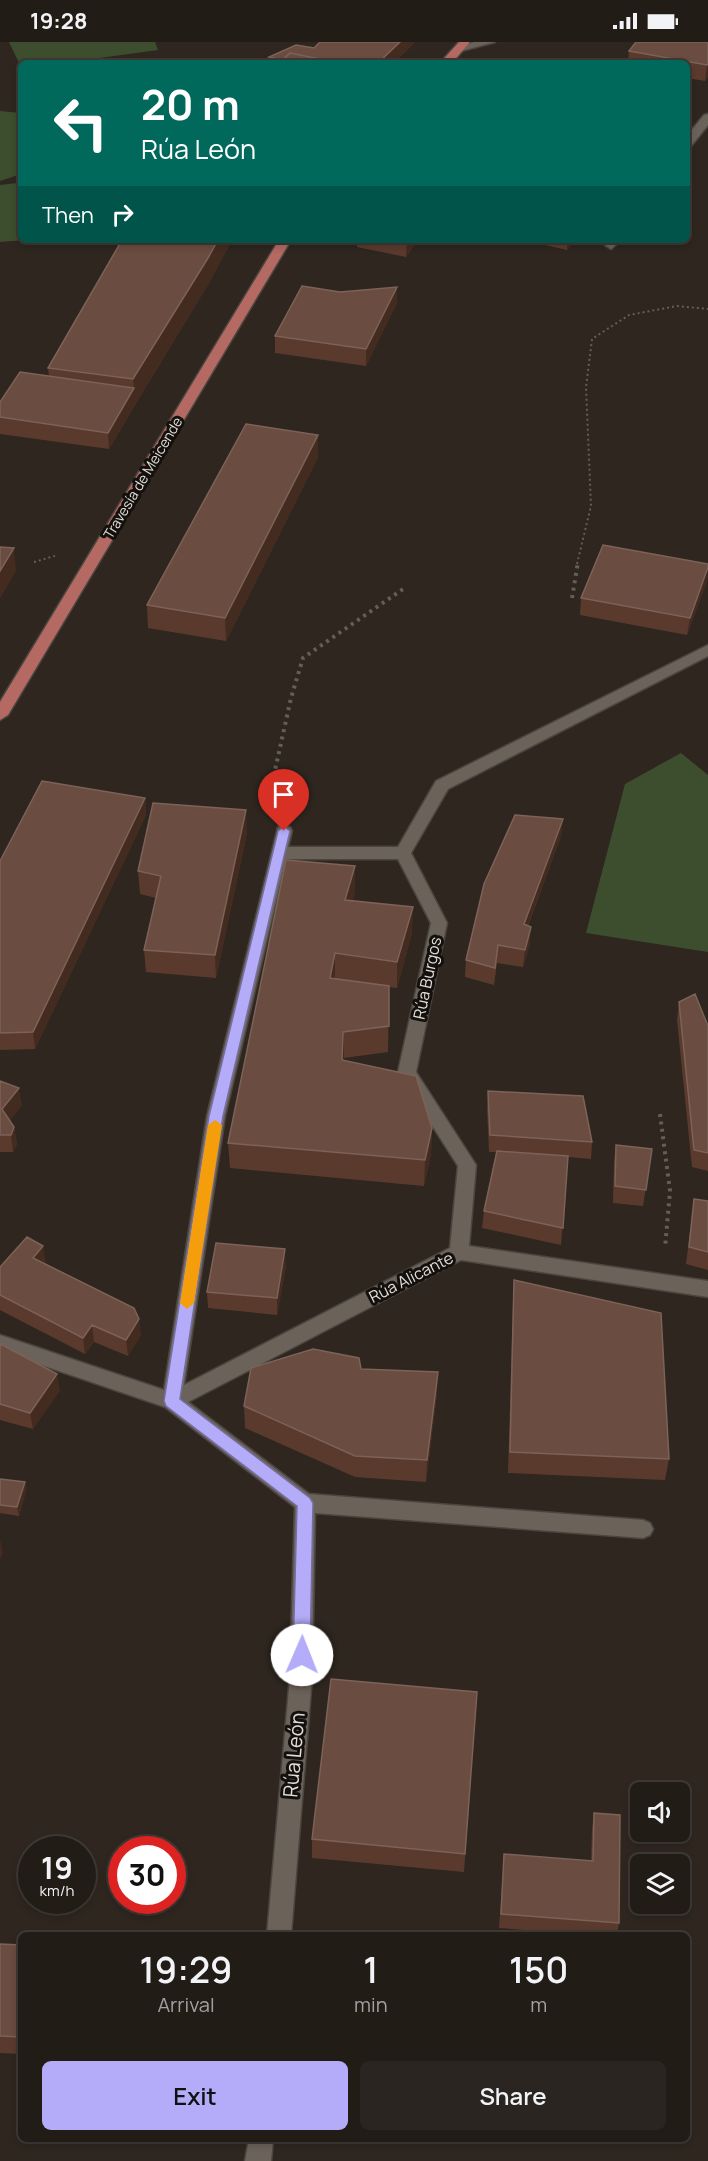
<!DOCTYPE html>
<html lang="en">
<head>
<meta charset="utf-8">
<style>
	:root { --surface:#221c17; --page:#2a2520; --text:#f1f3f6; --muted:#a2a1a1; --line:#3f3a36; --accent:#b4acf9 }
	body { margin:0; font-family:Manrope,sans-serif; background:var(--page); color:var(--text); height:100vh; display:flex; flex-direction:column; font-size:22px; white-space:nowrap }
	* { box-sizing:border-box; margin:0 }
	p { font-size:20px; color:var(--muted) }
	.icon { flex:none; width:33px; height:33px; fill:none; stroke:currentColor; stroke-width:2; stroke-linecap:round; stroke-linejoin:round }
	.map { position:relative; flex:1; overflow:hidden }
	.panel { position:absolute; left:18px; top:1890px; width:672px; height:210px; display:flex; flex-direction:column; background:var(--surface); border-radius:9px; box-shadow:0 3px 9px #0003,0 0 0 2px var(--line) }
	.panel>* { flex:none }
	.banner { position:absolute; left:18px; top:18px; width:672px; height:183px; border-radius:9px; box-shadow:0 3px 9px #0003,0 0 0 2px var(--line); background:#00695c; color:#fff; overflow:hidden }
	.tools { position:absolute; left:630px; top:1740px; display:grid; gap:12px }
	.tools a { display:grid; place-items:center; width:60px; height:60px; border-radius:9px; background:var(--surface); box-shadow:0 3px 9px #0003,0 0 0 2px var(--line); font-size:30px }
	.speed { position:absolute; left:18px; top:1794px; display:flex; gap:12px; font-size:30px; font-weight:700; text-align:center }
	.speed>* { display:grid; place-content:center; width:78px; height:78px; border-radius:50%; background:var(--surface); box-shadow:0 3px 9px #0003,0 0 0 2px var(--line); line-height:1 }
	.speed small { font-size:15px; font-weight:400 }
	.speed .limit { border:9px solid #d22; background:#fff; color:#111 }
	.pin { position:absolute; display:grid; place-items:center; width:51px; height:51px; color:#fff; margin:-62px -26px; border-radius:50% 50% 50% 0; rotate:-45deg; box-shadow:0 0 6px #0007 }
	.pin .icon { rotate:45deg }
	.me { position:absolute; width:66px; margin:-33px; rotate:1deg; stroke-linejoin:round; filter:drop-shadow(0 0 4px #0008) }
	.turn { display:flex; align-items:center; gap:21px; height:126px; padding:0 24px; font-size:27px }
	.turn .icon { width:78px; height:78px; stroke-width:2.5 }
	.turn b { display:block; font-size:42px; line-height:51px }
	.then { display:flex; align-items:center; height:57px; padding:0 24px; background:#0003; gap:12px; font-size:22px }
	.eta { display:flex; justify-content:space-evenly; align-items:center; height:102px; text-align:center }
	.eta b { font-size:36px; font-weight:600; line-height:42px }
	.button { display:flex; gap:12px; margin-top:auto; padding:12px 24px }
	.button a { flex:1; height:69px; border-radius:9px; background:var(--accent); color:#111; font-size:24px; font-weight:600; line-height:69px; text-align:center }
	.button a+a { background:var(--page); color:var(--text) }
	.status { display:flex; justify-content:space-between; align-items:center; height:42px; padding:0 30px; background:var(--surface); direction:ltr }
	.status svg { height:16px; fill:currentColor }
	.map>svg:first-child { display:block }
</style>
</head>
<body>
<div class="status"><b>19:28</b><svg viewBox="0 0 49 12"><path d="M0 12V9h3v3zM5 12V6h3v6zM10 12V3h3v9zM15 12V0h3v12zM26 1h20v11H26zM47 4h2v5h-2z"/></svg></div>
<div class="map">
<svg width="708" height="2119" viewBox="0 0 708 2119">
	<rect width="100%" height="100%" fill="#2e261f"/>
	<path fill="#3d4e2f" d="M9 0H155L158 8 63 21H21V25Z
		M0 69 21 71V132L0 139Z
		M17 141 21 198H25L0 200V143Z
		M681 711 708 733V910L586 891 625 742Z"/>
	<g fill="none" stroke-linecap="round" stroke-linejoin="round">
		<defs>
			<path id="minor" d="M474 0H495L461 9 456 6Z
				M708 72V83L691 104 687 105V94L704 73Z
				M609 198H621L611 207 605 203Z
				M708 603V614L448 747 411 811 447 881 416 1030 476 1123 469 1204 708 1239V1255L461 1218 188 1360 309 1452 643 1478 650 1481 653 1487 650 1493 643 1496 315 1471 312 1635 291 1893H267L290 1635 295 1465 165 1365 0 1309V1293L164 1348 207 1074 278 785H290L292 789 288 805H398L436 739ZM286 817H398L431 881 398 1030 458 1124 450 1206 184 1343 225 1074Z
				M249 2097H273L271 2119H245Z"/>
			<path id="major" d="M459 0H470L452 21H440Z
				M279 198H291L8 673 0 678V660Z"/>
		</defs>
		<use href="#minor" stroke="#4b453f" stroke-width="3"/>
		<use href="#major" stroke="#4b453f" stroke-width="3"/>
		<path stroke="#655e57" stroke-width="2" stroke-dasharray="2 3" stroke-linecap="butt" d="M34 520 58 513
			M577 522 591 464 586 345 592 297 629 273 677 264 708 267"/>
		<path stroke="#655e57" stroke-width="4" stroke-dasharray="3 4.5" stroke-linecap="butt" d="M572 556 578 520
			M274 763 270 751 291 656 303 616 406 545
			M660 1072 670 1149 665 1206"/>
		<use href="#minor" fill="#6b625a" fill-rule="evenodd"/>
		<use href="#major" fill="#b46962" fill-rule="evenodd"/>
	</g>
	<path fill="#5b3a2e" d="M320 0H415L394 21H269V15L314 6Z
		M708 0V35L705 39 687 36V21H628L629 9Z
		M122 198H232L209 241 135 363 109 407 0 392V360L49 334 48 326Z
		M357 198H418L406 215 357 205Z
		M523 198H575L567 208Z
		M397 261 366 324 275 311V294Z
		M318 393V415L226 599 148 586 147 563Z
		M708 522 707 539 687 593 580 573 581 556Z
		M145 756 146 773 35 1007 0 1008V819Z
		M563 777 561 794 528 884 530 902 523 925 497 921 494 943 465 935 466 918Z
		M247 791 216 936 146 930 144 908 156 856 140 852 138 829Z
		M355 850 353 858 412 891 397 946 389 945 388 1010 344 1016 343 1019 432 1086 431 1112 424 1144 230 1126 228 1101Z
		M679 960 708 984V1141V1129L692 1125 677 978Z
		M0 1039 22 1063 10 1078 14 1085 17 1102 13 1110H0Z
		M488 1049 592 1100 591 1117 568 1115 561 1203 482 1186 484 1169 496 1110H489L487 1066Z
		M616 1103 652 1107 643 1164 613 1161 614 1119Z
		M694 1157 708 1159V1228L686 1222Z
		M46 1221 45 1222 141 1293 128 1314 94 1300 85 1312 0 1268V1225Z
		M286 1224 277 1273 208 1266 207 1250Z
		M514 1238 669 1417 665 1438 508 1431 513 1259Z
		M0 1302 60 1348 33 1387 0 1378Z
		M361 1327 437 1351 426 1440 355 1435 245 1386 244 1364Z
		M0 1437 25 1440 26 1449 19 1474 0 1471Z
		M477 1650 464 1830 312 1816V1797Z
		M594 1771 619 1881 617 1893H592L499 1886 504 1812 591 1819 592 1786Z
		M0 1902 21 1903V2012L0 2011Z"/>
	<path fill="#432b20" d="M400 0H415L394 21H378Z
		M708 22V35L705 39 707 23Z
		M218 198H232L209 241 135 363 109 407 108 391 134 346 133 337Z
		M407 198H418L406 215Z
		M567 198H575L567 208Z
		M397 245V261L366 324V307Z
		M318 393V415L226 599 225 576Z
		M14 506 16 529 0 557V529Z
		M708 525 707 539 687 593 690 576Z
		M145 756 146 773 35 1007 33 990Z
		M246 768 247 791 216 936 215 913Z
		M563 777 561 794 522 899 524 882Z
		M355 824V850L346 884 345 858Z
		M413 865 412 891 397 946V920Z
		M531 885 530 902 523 925 525 908Z
		M335 911V937L330 936Z
		M343 990 344 1016 342 1044V1018Z
		M19 1046 22 1063 5 1084 2 1067Z
		M14 1085 17 1102 13 1110 11 1093Z
		M432 1086 431 1112 424 1144 425 1118Z
		M43 1204 46 1221 36 1233 33 1216Z
		M285 1207 286 1224 277 1273V1256Z
		M139 1277 141 1293 128 1314 126 1298Z
		M92 1283 94 1300 85 1312 83 1296Z
		M438 1330 437 1351 426 1440 427 1418Z
		M57 1332 60 1348 33 1387 30 1371Z
		M25 1440 26 1449 19 1474 17 1465Z
		M0 1497 3 1511 0 1518Z"/>
	<path fill="#6a4c40" stroke="#7c6258" stroke-width="1.5" d="M320 0H400L378 21H340L290 11 283 18 269 15 296 3 314 6Z
		M636 0H708V22L707 23 629 9Z
		M290 11 340 21H279Z
		M122 198H218L208 216 133 337 48 326Z
		M302 244 340 250 397 245 366 307 275 294Z
		M20 330 134 346 108 391 0 375V360Z
		M246 382 318 393 225 576 147 563Z
		M603 503 708 522V525L690 576 581 556Z
		M0 505 14 506 0 529Z
		M42 739 145 756 33 990 0 991V819Z
		M153 761 246 768 215 913 144 908 161 834 138 829Z
		M515 773 563 777 524 882 531 885 525 908 498 903 495 926 466 918 484 842Z
		M286 818 355 824 345 858 413 865 397 920 335 911 330 936 389 944V984L343 990 342 1018 416 1034 432 1086 425 1118 228 1101Z
		M695 952 708 984V1111L694 1108 679 960Z
		M0 1039 19 1046 2 1067 14 1085 11 1093H0Z
		M488 1049 583 1054 592 1100 490 1093Z
		M616 1103 652 1107 646 1148 615 1144Z
		M497 1109 568 1114 563 1186 484 1169Z
		M694 1157 708 1159V1210L689 1205Z
		M27 1195 43 1204 33 1216 134 1266 139 1277 126 1298 92 1283 83 1296 0 1253V1225Z
		M216 1201 285 1207 277 1256 207 1250Z
		M514 1238 661 1271 669 1417 510 1410Z
		M0 1302 57 1332 30 1371 0 1362Z
		M313 1307 359 1316 361 1327 438 1330 427 1418 355 1414 244 1364 251 1326Z
		M0 1437 25 1440 17 1465 0 1463Z
		M331 1637 477 1650 465 1812 312 1797Z
		M594 1771 620 1773 619 1881 501 1872 504 1812 593 1819Z
		M0 1902 21 1903V1995L0 1994Z"/>
	<path fill="#b4acf9" stroke="#7570a2" stroke-width="1.5" d="M284 784 290 789 223 1074 180 1357 310 1456 313 1461 310 1613 307 1618 302 1621 296 1618 293 1613 297 1464 166 1364 164 1359 209 1074 278 789Z"/>
	<path fill="#f59e0b" d="M215 1078 222 1083 194 1261 187 1267 180 1261 208 1083Z"/>
	<g text-anchor="middle" stroke-width="6" stroke-linejoin="round" paint-order="stroke">
		<g font-size="14" fill="#e2ddd8" stroke="#13100d">
			<text transform="translate(143 436) rotate(-59)" y="5">Travesía de Meicende</text>
		</g>
		<g font-size="16" fill="#e2ddd8" stroke="#13100d">
			<text transform="translate(427 936) rotate(-78)" y="6">Rúa Burgos</text>
			<text transform="translate(411 1235) rotate(-27)" y="6">Rúa Alicante</text>
		</g>
		<g font-size="20" fill="#e2ddd8" stroke="#13100d">
			<text transform="translate(294 1713) rotate(-85)" y="7">Rúa León</text>
		</g>
	</g>
</svg>
<div class="tools">
<a><svg class="icon" aria-label="sound" viewBox="0 0 24 24"><path d="M4 9h4l5-4v14l-5-4H4zM17 9q2 3 0 6"/></svg></a>
<a><svg class="icon" aria-label="layers" viewBox="0 0 24 24"><path d="M12 4l9 5-9 5-9-5zM3 14l9 5 9-5"/></svg></a>
</div>
<div class="speed"><div>19<small>km/h</small></div><div class="limit">30</div></div>
<div class="pin" style="left:284px;top:789px;background:#d93025"><svg class="icon" aria-label="arrive" viewBox="0 0 24 24"><path d="M6 21V4h12l-3 4 3 4H6"/></svg></div>
<svg class="me" style="left:302px;top:1613px" viewBox="-20 -20 40 40"><circle r="19" fill="#fff"/><path d="M0-13L10 11 0 6-10 11z" fill="#b4acf9"/></svg>
<div class="banner">
<div class="turn"><svg class="icon" aria-label="left" viewBox="0 0 24 24"><path d="M17 20v-9H6M10 6l-5 5 5 5"/></svg><div><b>20 m</b>Rúa León</div></div>
<div class="then">Then<svg class="icon" aria-label="right" viewBox="0 0 24 24"><path d="M7 20v-9h11M14 6l5 5-5 5"/></svg></div>
</div>
<section class="panel">
<div class="eta">
<div><b>19:29</b><p>Arrival</p></div>
<div><b>1</b><p>min</p></div>
<div><b>150</b><p>m</p></div>
</div>
<div class="button"><a>Exit</a><a>Share</a></div>
</section>
</div>
</body>
</html>
